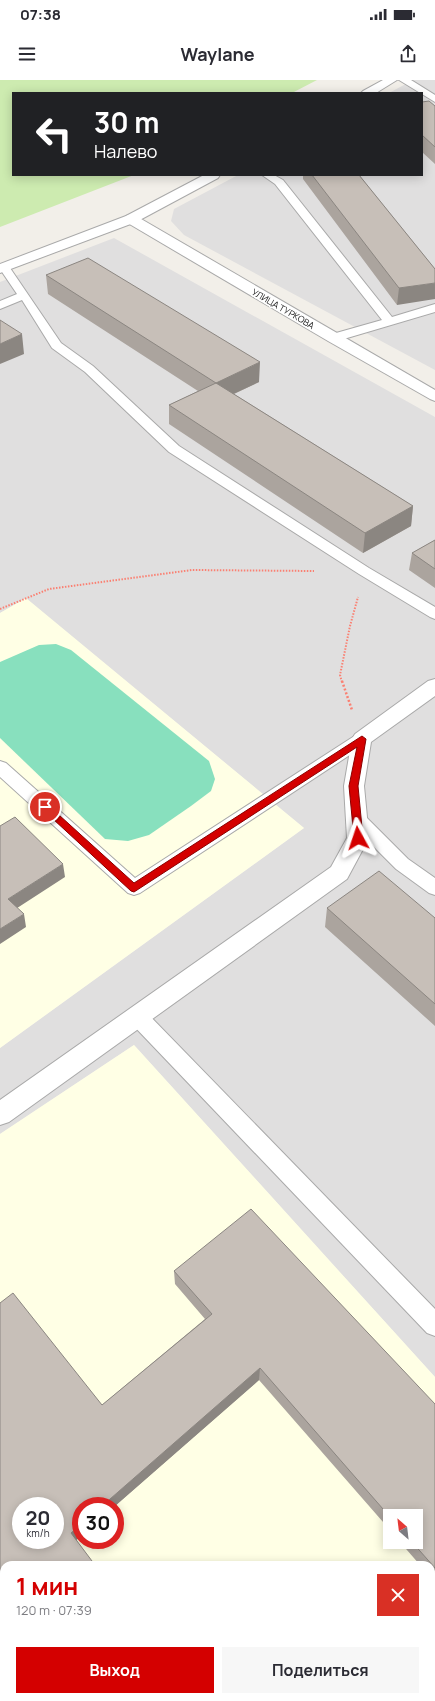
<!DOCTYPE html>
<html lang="ru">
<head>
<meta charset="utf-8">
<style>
	:root { --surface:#fff; --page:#f7f7f7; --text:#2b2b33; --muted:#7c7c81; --accent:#d40000 }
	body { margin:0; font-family:Manrope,sans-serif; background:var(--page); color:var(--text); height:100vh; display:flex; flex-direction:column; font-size:15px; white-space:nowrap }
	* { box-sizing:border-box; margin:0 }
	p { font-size:13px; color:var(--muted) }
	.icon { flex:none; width:22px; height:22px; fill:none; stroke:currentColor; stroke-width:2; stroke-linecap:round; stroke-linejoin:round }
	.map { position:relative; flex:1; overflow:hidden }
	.sheet { position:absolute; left:0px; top:1481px; width:435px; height:140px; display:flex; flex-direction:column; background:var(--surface); border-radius:12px 12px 0 0; box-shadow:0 2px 10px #0003 }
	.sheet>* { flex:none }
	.banner { position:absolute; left:12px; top:12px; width:411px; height:84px; border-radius:0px; box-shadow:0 2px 10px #0003; background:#202124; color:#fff; overflow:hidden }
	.needle { width:26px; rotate:332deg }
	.fabs { position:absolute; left:383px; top:1429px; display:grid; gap:8px }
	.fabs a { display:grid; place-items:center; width:40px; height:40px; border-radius:0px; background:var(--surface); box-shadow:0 2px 10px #0003; font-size:20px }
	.speed { position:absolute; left:12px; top:1417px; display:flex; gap:8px; font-size:20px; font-weight:700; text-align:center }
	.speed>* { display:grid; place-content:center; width:52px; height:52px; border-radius:50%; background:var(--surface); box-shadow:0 2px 10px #0003; line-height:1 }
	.speed small { font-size:10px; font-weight:400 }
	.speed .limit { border:6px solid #d22; background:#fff; color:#111 }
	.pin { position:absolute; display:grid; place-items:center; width:34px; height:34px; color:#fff; margin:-17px; border:2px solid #fff; border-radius:50%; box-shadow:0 1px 4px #0007 }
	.me { position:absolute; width:44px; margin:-22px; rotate:355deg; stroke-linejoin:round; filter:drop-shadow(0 0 3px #0008) }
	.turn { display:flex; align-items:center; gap:14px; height:84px; padding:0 16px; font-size:18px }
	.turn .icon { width:52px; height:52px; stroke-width:2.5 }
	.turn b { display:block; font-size:28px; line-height:34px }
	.round { display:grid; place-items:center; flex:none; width:42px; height:42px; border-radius:0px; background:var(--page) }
	.head { display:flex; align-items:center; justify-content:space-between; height:68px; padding:0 16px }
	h1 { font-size:24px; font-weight:700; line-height:30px; color:var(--accent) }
	.button { display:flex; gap:8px; margin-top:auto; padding:8px 16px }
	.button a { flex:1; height:46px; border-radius:0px; background:var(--accent); color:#fff; font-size:16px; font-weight:700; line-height:46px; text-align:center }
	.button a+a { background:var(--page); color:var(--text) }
	.status { display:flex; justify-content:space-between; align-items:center; height:28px; padding:0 20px; background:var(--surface); direction:ltr }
	.status svg { height:11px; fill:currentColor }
	header { display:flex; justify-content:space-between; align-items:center; height:52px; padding:0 16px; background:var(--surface); font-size:18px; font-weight:700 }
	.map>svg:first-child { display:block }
</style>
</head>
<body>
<div class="status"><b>07:38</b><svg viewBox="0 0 49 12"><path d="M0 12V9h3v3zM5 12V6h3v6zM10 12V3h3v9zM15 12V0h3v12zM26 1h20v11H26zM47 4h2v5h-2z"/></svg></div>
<header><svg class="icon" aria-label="menu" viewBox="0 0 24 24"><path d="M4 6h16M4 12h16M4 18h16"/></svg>Waylane<svg class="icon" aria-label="share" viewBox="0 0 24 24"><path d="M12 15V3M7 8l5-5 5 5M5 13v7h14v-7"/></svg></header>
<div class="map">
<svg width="435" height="1621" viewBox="0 0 435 1621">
	<rect width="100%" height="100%" fill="#f2efe9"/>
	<path fill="#e0dfdf" d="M413 0H435V290L184 155 171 141 174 129 238 95H422V13H389Z
		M114 158 435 337V1297L134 965 0 1054V968L304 748 26 519 0 533V202Z"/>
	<path fill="#ffffe5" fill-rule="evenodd" d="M26 518 304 748 0 968V533Z
		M134 965 435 1297V1621H0V1054ZM21 1426H55V1460H21ZM81 1426H115V1460H81ZM390 1436H416V1462H390ZM4 1485H431V1617H4Z"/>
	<path fill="#cdebb0" d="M0 0H317L292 13H13V95H134L0 147Z"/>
	<path fill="#88e0be" d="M56 564 71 570 209 681 215 699 211 711 191 726 149 755 128 761 105 759 0 658V582L39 565Z"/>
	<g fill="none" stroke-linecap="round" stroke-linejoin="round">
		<defs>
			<path id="service" d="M399 0H411L435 15V22Z
				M262 95H274L283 100 392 237 435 224V232L337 261H329L327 258 329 255 382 240 275 104Z
				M4 184 8 185 61 263 93 286 179 366 369 488 435 527V539L430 537 359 494 169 372 85 292 52 268 22 220 0 229V221L17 214 0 189V185Z
				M362 653 368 655 370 659 368 663 140 813 134 815 128 813 0 697V681L6 683 135 798 356 655Z
				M357 733 363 734 408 779 435 798V815L429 813 396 789 351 744 348 739 351 734Z
				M137 928 144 930 435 1229V1256L427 1253 130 942 127 936 130 930Z"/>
			<path id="minor" d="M383 0H397L376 13H361L363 11Z
				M204 95H220L218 98 136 142 0 193V184L126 136Z
				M435 599V616L371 662 364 706 369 758 347 799 9 1042 0 1045V1020L331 787 347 758 344 706 352 659 355 654 428 601Z"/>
			<path id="tertiary" d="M131 135 136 136 435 310V321L430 319 328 261 126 142 124 139 126 136Z"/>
		</defs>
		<use href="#service" stroke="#a9a9a9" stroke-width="2"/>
		<use href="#minor" stroke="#a9a9a9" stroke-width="2"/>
		<use href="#tertiary" stroke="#a9a9a9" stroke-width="2"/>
		<path stroke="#fa8072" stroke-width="2" stroke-dasharray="1.5 1.5" stroke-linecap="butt" d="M0 529 49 509 192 490 314 491
			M342 602 340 595 350 546 358 517"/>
		<path stroke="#fa8072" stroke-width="2.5" stroke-dasharray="2 2" stroke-linecap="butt" d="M342 601 352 630"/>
		<use href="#service" fill="#fff" fill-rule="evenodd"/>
		<use href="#minor" fill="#fff" fill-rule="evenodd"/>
		<use href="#tertiary" fill="#fff" fill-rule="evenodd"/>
	</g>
	<path fill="#aba49e" d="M422 22 435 26V84L422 72Z
		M303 95H359L435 189 397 225 303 99Z
		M46 195 259 302 234 314 413 426 411 446 363 473 169 344V325L198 311 48 214Z
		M435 460V508L409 490 412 473Z
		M327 828 435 838V946L325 847Z
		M174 1191 435 1324V1502L431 1497V1485H420L400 1462H416L390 1436V1450L259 1300 115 1426H81V1456L76 1460 4 1485V1516L0 1510V1223L102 1325 205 1239 175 1204Z"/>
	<path fill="#8b8681" d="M435 203V219L397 225 399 208Z
		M22 254 24 274 0 284V264Z
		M260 282 259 302 216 322V303Z
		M413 426 411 446 363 473 365 453Z
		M63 784 65 797 11 832 8 819Z
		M24 834 26 847 0 864V849Z
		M260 1288 259 1300 115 1426H102Z
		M81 1444V1456L74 1462 71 1453Z
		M37 1617H48L43 1621H32Z"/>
	<path fill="#c7bfb8" stroke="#8b8681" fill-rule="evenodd" d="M429 21 435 26V67L422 55V22Z
		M312 95H359L435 189V203L399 208Z
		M88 178 260 282 216 303 46 195Z
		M0 240 22 254 0 264Z
		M216 303 413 426 365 453 169 325Z
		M435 460V489L412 473Z
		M15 737 63 784 8 819 24 834 0 849V746Z
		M379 791 435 838V924L327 828Z
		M251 1129 435 1324V1488L412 1462H416V1436H390V1437L260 1288 102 1426H81V1444L71 1453 95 1485H4V1514L0 1508V1223L13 1213 102 1325 212 1234 174 1191ZM21 1426H55V1460H21Z
		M435 1544V1621H362L366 1617H431V1548Z
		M4 1575V1617H37L32 1621H0V1578Z
		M75 1617H192L195 1621H78Z"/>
	<path fill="#d40000" stroke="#8a0000" d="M362 656 366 659 358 706 363 758 361 760 358 761 354 758 349 706 357 667 134 812 131 811 40 727 45 724 48 725 134 803Z"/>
	<g text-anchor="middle" stroke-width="3" stroke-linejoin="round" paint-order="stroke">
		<g font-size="9" fill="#222" stroke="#fff">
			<text transform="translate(283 229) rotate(30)" y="3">УЛИЦА ТУРКОВА</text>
		</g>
	</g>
</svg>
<div class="fabs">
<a><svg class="needle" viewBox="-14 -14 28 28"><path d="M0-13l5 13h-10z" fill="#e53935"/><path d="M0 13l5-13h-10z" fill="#7c7c81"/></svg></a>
</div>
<div class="speed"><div>20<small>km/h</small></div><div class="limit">30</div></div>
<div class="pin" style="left:45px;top:727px;background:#d93025"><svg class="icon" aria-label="arrive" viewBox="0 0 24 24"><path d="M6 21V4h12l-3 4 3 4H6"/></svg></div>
<svg class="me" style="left:358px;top:758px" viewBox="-20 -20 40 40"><path d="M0-17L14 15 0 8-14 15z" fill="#d40000" stroke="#fff" stroke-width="4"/></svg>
<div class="banner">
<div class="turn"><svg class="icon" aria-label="left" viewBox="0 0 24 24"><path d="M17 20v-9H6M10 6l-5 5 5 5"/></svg><div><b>30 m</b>Налево</div></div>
</div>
<section class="sheet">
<div class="head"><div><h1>1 мин</h1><p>120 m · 07:39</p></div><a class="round" style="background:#d93025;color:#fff"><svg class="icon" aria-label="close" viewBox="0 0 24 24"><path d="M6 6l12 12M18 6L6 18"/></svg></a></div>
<div class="button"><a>Выход</a><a>Поделиться</a></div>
</section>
</div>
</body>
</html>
